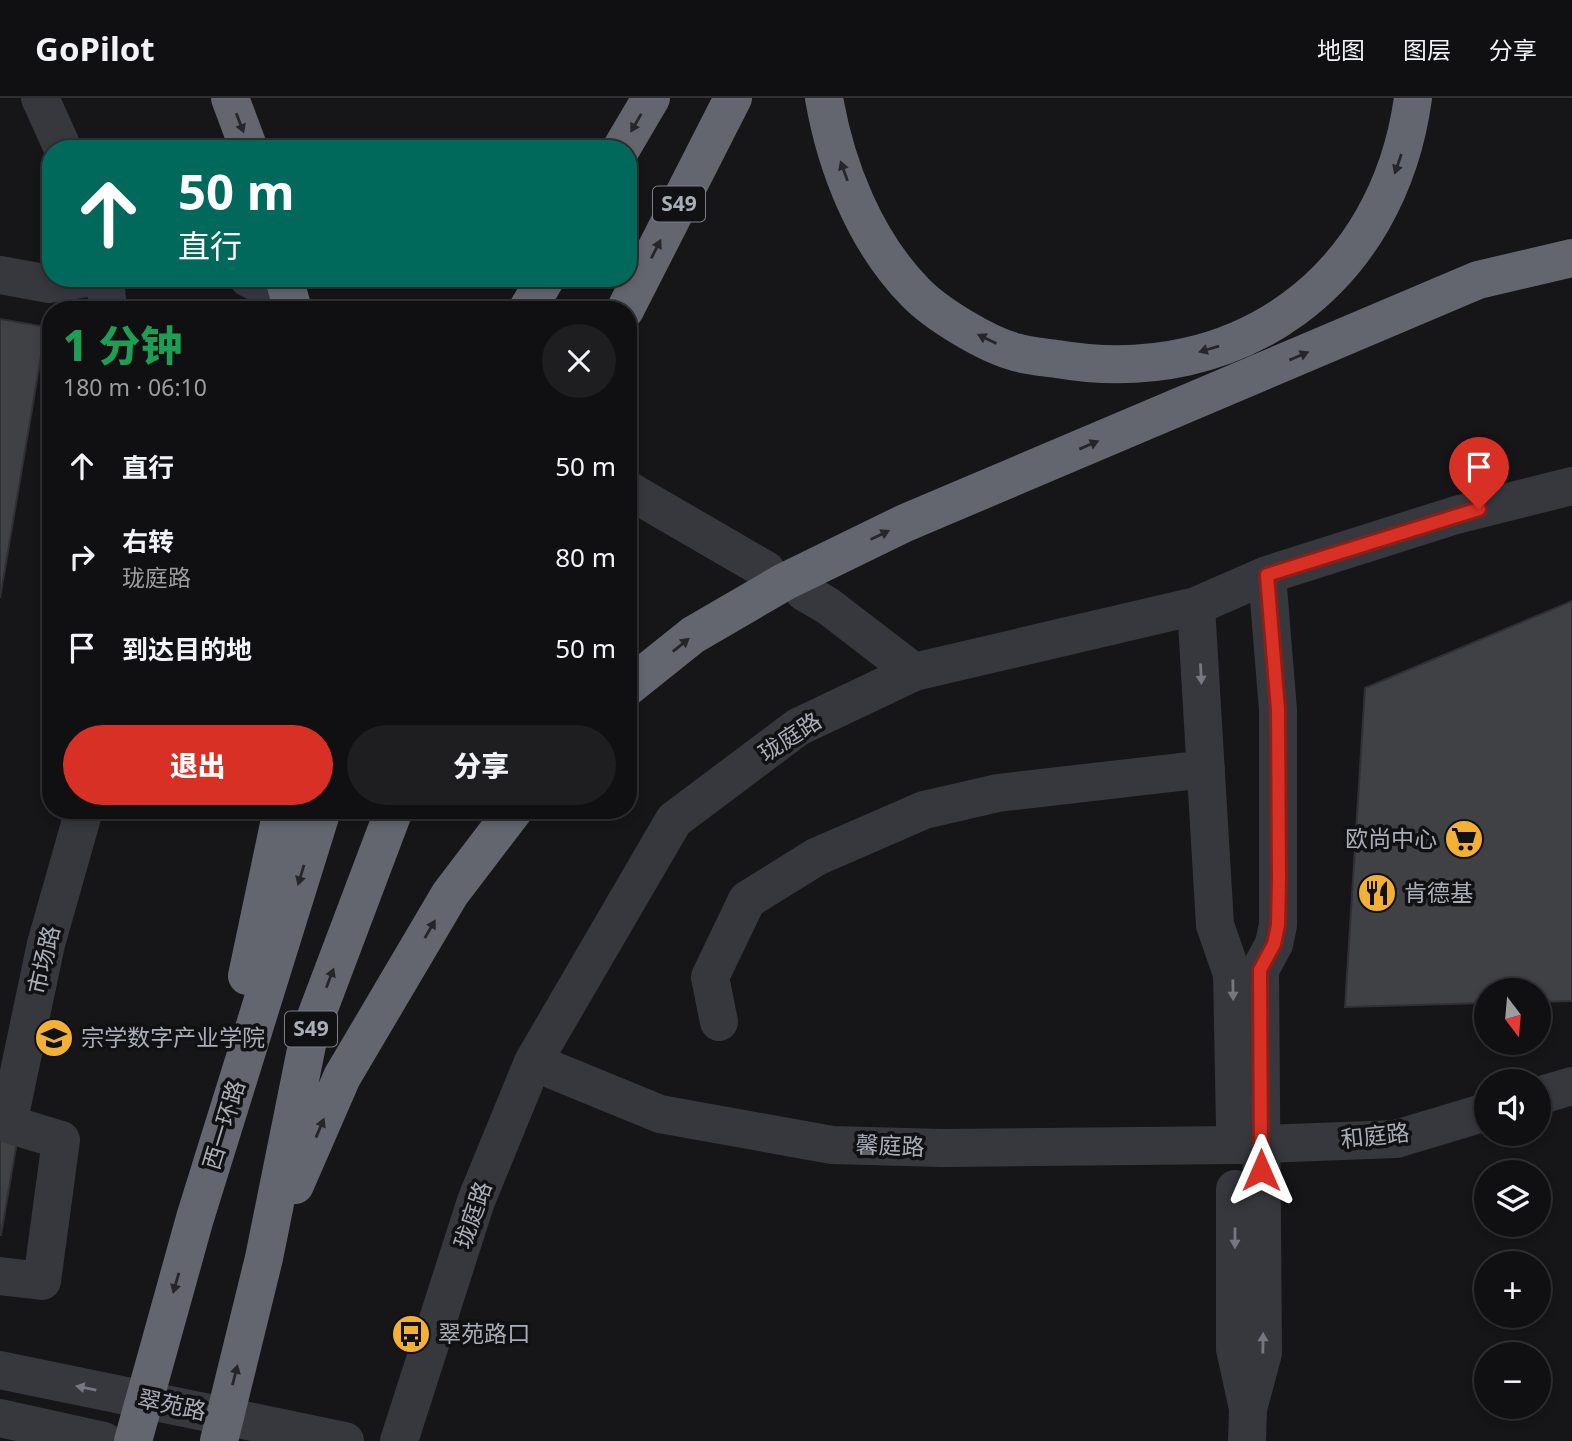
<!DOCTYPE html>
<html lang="zh">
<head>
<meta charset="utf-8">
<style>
	:root { --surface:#101012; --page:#1e1e20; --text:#f1f3f6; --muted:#9c9d9f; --line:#303032; --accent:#d93025 }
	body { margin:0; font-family:"Noto Sans","Noto Sans SC",sans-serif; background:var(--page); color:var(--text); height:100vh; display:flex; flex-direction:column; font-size:26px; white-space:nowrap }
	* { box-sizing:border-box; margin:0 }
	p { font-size:23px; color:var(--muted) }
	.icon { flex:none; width:38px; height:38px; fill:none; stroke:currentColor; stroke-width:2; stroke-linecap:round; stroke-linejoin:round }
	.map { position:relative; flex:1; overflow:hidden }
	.sheet { position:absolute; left:42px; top:203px; width:595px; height:518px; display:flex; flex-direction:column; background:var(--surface); border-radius:28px; box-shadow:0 4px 10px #0003,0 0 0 2px var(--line) }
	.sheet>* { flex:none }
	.guide { position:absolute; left:42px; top:42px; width:595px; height:147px; border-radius:28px; box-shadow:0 4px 10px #0003,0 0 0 2px var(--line); background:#00695c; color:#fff; overflow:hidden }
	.needle { width:46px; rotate:164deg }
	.buttons { position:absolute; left:1474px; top:880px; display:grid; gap:14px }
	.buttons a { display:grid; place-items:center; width:77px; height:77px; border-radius:50%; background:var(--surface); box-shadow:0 4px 10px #0003,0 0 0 2px var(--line); font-size:35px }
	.pin { position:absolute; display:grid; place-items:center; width:60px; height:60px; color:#fff; margin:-72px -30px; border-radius:50% 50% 50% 0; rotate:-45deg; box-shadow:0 0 7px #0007 }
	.pin .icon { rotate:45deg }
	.me { position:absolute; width:77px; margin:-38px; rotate:0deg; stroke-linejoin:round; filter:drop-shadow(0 0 5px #0008) }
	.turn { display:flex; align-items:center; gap:24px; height:147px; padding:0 21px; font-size:32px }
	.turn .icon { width:91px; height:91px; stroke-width:2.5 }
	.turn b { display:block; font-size:49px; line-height:60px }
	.round { display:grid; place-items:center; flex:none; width:74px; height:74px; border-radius:37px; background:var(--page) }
	.overview { display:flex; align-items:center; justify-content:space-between; height:119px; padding:0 21px }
	h1 { font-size:42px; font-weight:800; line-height:52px; color:#1e9e55 }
	.button { display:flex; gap:14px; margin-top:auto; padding:14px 21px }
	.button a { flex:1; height:80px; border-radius:42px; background:var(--accent); color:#fff; font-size:28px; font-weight:800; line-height:80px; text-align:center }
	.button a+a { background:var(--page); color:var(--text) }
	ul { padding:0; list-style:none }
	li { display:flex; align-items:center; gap:21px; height:91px; padding:0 21px }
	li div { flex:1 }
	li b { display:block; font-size:26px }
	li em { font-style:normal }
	header { display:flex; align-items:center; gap:42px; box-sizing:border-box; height:98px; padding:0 35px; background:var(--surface); border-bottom:2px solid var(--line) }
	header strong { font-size:33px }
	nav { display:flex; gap:38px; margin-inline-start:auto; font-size:24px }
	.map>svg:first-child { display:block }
</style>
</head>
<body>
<header>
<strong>GoPilot</strong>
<nav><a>地图</a><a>图层</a><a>分享</a></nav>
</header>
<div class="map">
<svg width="1572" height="1343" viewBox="0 0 1572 1343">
	<rect width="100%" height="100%" fill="#161618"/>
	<path fill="#404145" stroke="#303034" stroke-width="2" d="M0 221 46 229 0 500Z
		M1572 503V903L1538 904V892H1486V905L1345 909 1365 590Z
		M0 1028 19 1032 1 1137H0Z"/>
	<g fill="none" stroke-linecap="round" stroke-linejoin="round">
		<path stroke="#37383d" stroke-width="38" d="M40 0 63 51
			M0 177 49 186 87 180
			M105 180 108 212
			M248 180 269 190
			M628 392 766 472
			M804 494 828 508 914 574
			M1196 508 1215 827 1232 876 1235 1028
			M719 924 710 879 747 802 816 759 924 712 998 695 1206 671
			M533 964 660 1016 832 1047 942 1050 1235 1047 1396 1041 1486 1014
			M1538 998 1572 988
			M1235 1091V1251L1247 1306
			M0 1178 42 1183 61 1042 8 1026 46 846 84 712
			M0 1272 345 1343
			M0 1320 104 1343
			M399 1343 476 1103 533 964 674 722 798 629 914 574 1196 508 1267 477 1456 417 1572 388
			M1247 1343 1248 1311 1263 1255 1260 872 1274 846 1278 827V612L1267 477"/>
		<path stroke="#63666e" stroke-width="38" d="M230 0 249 51
			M824 0C836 69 865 143 915 194 936 216 986 246 1015 254 1028 258 1043 259 1057 261 1239 292 1388 182 1413 0
			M621 51 651 0
			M284 180 293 212
			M527 212 546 180
			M625 212 733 0
			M628 589 693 537 784 484 905 425 1478 182 1572 160
			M247 878 282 712
			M295 1087 342 979 450 796 514 712
			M133 1343 195 1120 322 712
			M219 1343 264 1160 309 937 394 712"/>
	</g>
	<defs><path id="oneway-solid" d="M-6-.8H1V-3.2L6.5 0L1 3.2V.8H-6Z" transform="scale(1.75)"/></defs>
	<g fill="#26262a">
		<use href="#oneway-solid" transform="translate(240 25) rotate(69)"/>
		<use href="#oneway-solid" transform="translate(636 25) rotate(120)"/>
		<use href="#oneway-solid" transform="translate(1398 66) rotate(109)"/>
		<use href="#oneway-solid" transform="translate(844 73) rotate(-110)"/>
		<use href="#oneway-solid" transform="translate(656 151) rotate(-63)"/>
		<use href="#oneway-solid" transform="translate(987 241) rotate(-154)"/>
		<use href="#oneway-solid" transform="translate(1209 251) rotate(164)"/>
		<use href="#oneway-solid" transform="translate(1299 258) rotate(-23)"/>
		<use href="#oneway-solid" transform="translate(1089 347) rotate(-23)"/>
		<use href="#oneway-solid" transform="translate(880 437) rotate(-26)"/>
		<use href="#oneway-solid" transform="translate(681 547) rotate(-39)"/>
		<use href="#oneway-solid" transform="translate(301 777) rotate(107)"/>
		<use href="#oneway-solid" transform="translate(430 831) rotate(-60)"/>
		<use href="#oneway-solid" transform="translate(330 880) rotate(-69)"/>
		<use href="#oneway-solid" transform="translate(320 1030) rotate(-67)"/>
		<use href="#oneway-solid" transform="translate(176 1185) rotate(106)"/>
		<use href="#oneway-solid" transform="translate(235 1277) rotate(-76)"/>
	</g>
	<g fill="#757881">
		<use href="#oneway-solid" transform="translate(1201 576) rotate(87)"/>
		<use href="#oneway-solid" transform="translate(1233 892) rotate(89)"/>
		<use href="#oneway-solid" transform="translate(1235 1140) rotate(90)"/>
		<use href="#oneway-solid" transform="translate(1263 1245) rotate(-89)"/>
		<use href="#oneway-solid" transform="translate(86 1290) rotate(-168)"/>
	</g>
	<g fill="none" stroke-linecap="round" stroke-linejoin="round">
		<defs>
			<path id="route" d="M1261 1072 1260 872 1274 846 1278 827 1279 782 1278 612 1267 477 1479 411"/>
		</defs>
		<use href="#route" stroke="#8d1f18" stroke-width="18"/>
		<use href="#route" stroke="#d93025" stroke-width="12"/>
	</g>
	<defs>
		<symbol id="supermarket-disc" viewBox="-11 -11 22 22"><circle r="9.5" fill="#f2b134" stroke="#111113"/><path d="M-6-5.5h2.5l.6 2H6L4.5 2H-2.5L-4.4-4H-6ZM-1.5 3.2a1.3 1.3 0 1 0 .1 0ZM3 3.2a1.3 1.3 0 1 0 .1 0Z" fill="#111"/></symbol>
		<symbol id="restaurant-disc" viewBox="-11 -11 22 22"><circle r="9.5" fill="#f2b134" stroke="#111113"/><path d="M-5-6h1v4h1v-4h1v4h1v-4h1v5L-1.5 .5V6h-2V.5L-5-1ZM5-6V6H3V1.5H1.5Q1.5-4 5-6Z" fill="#111"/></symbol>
		<symbol id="school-disc" viewBox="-11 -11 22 22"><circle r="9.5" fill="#f2b134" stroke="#111113"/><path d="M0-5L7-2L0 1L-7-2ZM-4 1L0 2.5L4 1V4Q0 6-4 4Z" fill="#111"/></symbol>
		<symbol id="bus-disc" viewBox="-11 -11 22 22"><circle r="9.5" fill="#f2b134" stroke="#111113"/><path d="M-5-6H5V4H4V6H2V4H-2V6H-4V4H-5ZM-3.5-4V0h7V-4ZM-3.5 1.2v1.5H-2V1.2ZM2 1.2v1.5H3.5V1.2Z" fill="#111"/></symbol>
	</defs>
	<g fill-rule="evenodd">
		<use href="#supermarket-disc" x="1442" y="719" width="44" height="44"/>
		<use href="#restaurant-disc" x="1355" y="773" width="44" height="44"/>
		<use href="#school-disc" x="32" y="918" width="44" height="44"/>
		<use href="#bus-disc" x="389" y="1214" width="44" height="44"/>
	</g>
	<g text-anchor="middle" stroke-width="7" stroke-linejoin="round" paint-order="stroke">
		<g fill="#111113" stroke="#7b7e86" stroke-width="2">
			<rect x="653" y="88.5" width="52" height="35" rx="5"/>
			<rect x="285" y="913.5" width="52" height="35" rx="5"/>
		</g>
		<g font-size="21" font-weight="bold" fill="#a8adb8">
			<text x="679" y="113">S49</text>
			<text x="311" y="938">S49</text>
		</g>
		<g font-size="23" fill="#a8adb8" stroke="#111113">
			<text transform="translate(790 639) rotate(-33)" y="8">珑庭路</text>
			<text transform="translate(44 862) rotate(-77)" y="8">市场路</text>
			<text transform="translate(224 1027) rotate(-73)" y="8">西一环路</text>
			<text transform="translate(1375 1038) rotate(-6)" y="8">和庭路</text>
			<text transform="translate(890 1048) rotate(2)" y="8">馨庭路</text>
			<text transform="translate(473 1117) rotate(-71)" y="8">珑庭路</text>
			<text transform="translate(172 1307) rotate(12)" y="8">翠苑路</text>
		</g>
		<g font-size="23" fill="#a8adb8" stroke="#111113" text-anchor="start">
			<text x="1437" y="749" text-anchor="end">欧尚中心</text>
			<text x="1404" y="803">肯德基</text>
			<text x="81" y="948">宗学数字产业学院</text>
			<text x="438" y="1244">翠苑路口</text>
		</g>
	</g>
</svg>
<div class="buttons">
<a><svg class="needle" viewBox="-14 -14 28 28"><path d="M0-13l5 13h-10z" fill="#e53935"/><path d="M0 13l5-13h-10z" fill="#9c9d9f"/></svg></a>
<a><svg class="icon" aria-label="sound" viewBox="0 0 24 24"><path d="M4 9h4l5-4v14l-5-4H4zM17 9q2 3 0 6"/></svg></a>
<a><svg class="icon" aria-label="layers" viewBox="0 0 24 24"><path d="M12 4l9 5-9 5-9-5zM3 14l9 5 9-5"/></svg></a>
<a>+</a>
<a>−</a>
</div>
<div class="pin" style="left:1479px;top:411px;background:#d93025"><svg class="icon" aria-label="arrive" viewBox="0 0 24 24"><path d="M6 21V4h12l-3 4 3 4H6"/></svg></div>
<svg class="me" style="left:1261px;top:1072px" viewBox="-20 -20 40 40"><path d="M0-17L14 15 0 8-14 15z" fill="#d93025" stroke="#fff" stroke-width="4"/></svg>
<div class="guide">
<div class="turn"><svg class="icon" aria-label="ahead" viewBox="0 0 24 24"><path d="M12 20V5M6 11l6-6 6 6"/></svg><div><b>50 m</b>直行</div></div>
</div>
<section class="sheet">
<div class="overview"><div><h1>1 分钟</h1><p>180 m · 06:10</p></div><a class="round"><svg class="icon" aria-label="close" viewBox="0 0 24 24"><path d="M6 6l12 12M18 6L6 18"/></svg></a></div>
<ul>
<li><svg class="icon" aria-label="ahead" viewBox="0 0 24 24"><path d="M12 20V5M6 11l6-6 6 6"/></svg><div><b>直行</b></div><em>50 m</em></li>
<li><svg class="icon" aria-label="right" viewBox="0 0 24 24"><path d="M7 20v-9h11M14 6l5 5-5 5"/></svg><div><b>右转</b><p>珑庭路</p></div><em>80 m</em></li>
<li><svg class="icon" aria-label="arrive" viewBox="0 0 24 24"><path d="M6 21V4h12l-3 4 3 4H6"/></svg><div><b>到达目的地</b></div><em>50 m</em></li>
</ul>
<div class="button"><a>退出</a><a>分享</a></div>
</section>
</div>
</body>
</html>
